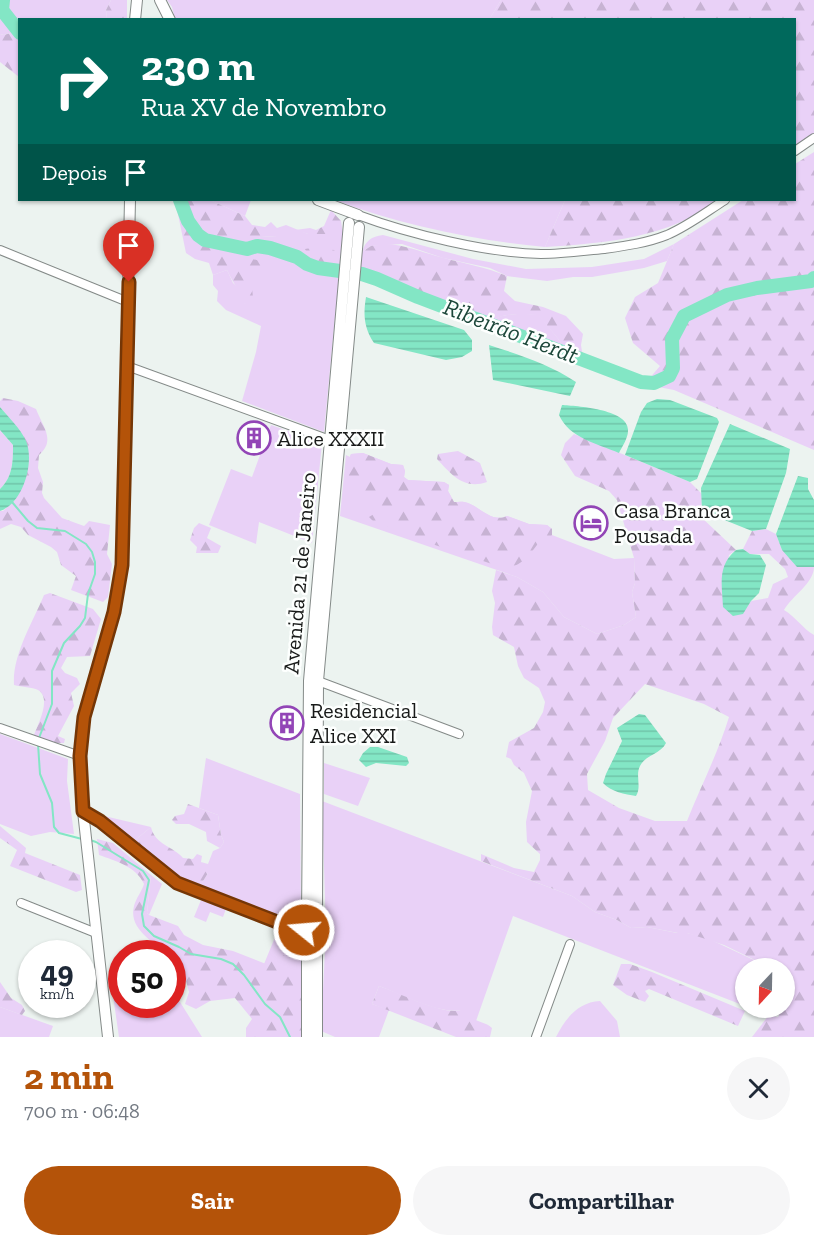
<!DOCTYPE html>
<html lang="pt">
<head>
<meta charset="utf-8">
<style>
	:root { --surface:#fff; --page:#f6f6f7; --text:#1f2937; --muted:#747a83; --accent:#b45309 }
	body { margin:0; font-family:"Zilla Slab",serif; background:var(--page); color:var(--text); height:100vh; display:flex; flex-direction:column; font-size:22px; white-space:nowrap }
	* { box-sizing:border-box; margin:0 }
	p { font-size:20px; color:var(--muted) }
	.icon { flex:none; width:33px; height:33px; fill:none; stroke:currentColor; stroke-width:2; stroke-linecap:round; stroke-linejoin:round }
	.map { position:relative; height:1037px; overflow:hidden }
	.side { display:flex; flex-direction:column; background:var(--surface); flex:1 }
	.side>* { flex:none }
	.guide { position:absolute; left:18px; top:18px; width:778px; height:183px; border-radius:0px; box-shadow:0 2px 4px #0004; background:#00695c; color:#fff; overflow:hidden }
	.needle { width:39px; rotate:202deg }
	.tools { position:absolute; left:735px; top:958px; display:grid; gap:12px }
	.tools a { display:grid; place-items:center; width:60px; height:60px; border-radius:50%; background:var(--surface); box-shadow:0 2px 4px #0004; font-size:30px }
	.speed { position:absolute; left:18px; top:940px; display:flex; gap:12px; font-size:30px; font-weight:700; text-align:center }
	.speed>* { display:grid; place-content:center; width:78px; height:78px; border-radius:50%; background:var(--surface); box-shadow:0 2px 4px #0004; line-height:1 }
	.speed small { font-size:15px; font-weight:400 }
	.speed .limit { border:9px solid #d22; background:#fff; color:#111 }
	.pin { position:absolute; display:grid; place-items:center; width:51px; height:51px; color:#fff; margin:-62px -26px; border-radius:50% 50% 50% 0; rotate:-45deg; box-shadow:0 0 6px #0007 }
	.pin .icon { rotate:45deg }
	.me { position:absolute; width:66px; margin:-33px; rotate:287deg; stroke-linejoin:round; filter:drop-shadow(0 0 4px #0008) }
	.turn { display:flex; align-items:center; gap:21px; height:126px; padding:0 24px; font-size:27px }
	.turn .icon { width:78px; height:78px; stroke-width:2.5 }
	.turn b { display:block; font-size:42px; line-height:51px }
	.then { display:flex; align-items:center; height:57px; padding:0 24px; background:#0003; gap:12px; font-size:22px }
	.round { display:grid; place-items:center; flex:none; width:63px; height:63px; border-radius:32px; background:var(--page) }
	.head { display:flex; align-items:center; justify-content:space-between; height:102px; padding:0 24px }
	h1 { font-size:36px; font-weight:700; line-height:45px; color:var(--accent) }
	.button { display:flex; gap:12px; margin-top:auto; padding:12px 24px }
	.button a { flex:1; height:69px; border-radius:36px; background:var(--accent); color:#fff; font-size:24px; font-weight:700; line-height:69px; text-align:center }
	.button a+a { background:var(--page); color:var(--text) }
	.map>svg:first-child { display:block }
</style>
</head>
<body>
<div class="map">
<svg width="814" height="1037" viewBox="0 0 814 1037">
	<defs>
		<pattern id="forest-firs" width="22" height="20" patternUnits="userSpaceOnUse" patternTransform="scale(1.5)"><rect width="22" height="20" fill="#e9d1f7"/><path d="M5 1l3.5 6h-7zM16 11l3.5 6h-7z" fill="#c7b3d3"/></pattern>
		<pattern id="water-rules" width="6" height="5" patternUnits="userSpaceOnUse" patternTransform="scale(1.5)"><rect width="6" height="5" fill="#83e6c5"/><path d="M0 2.5h6" fill="none" stroke="#70c5a9"/></pattern>
	</defs>
	<rect width="100%" height="100%" fill="#ecf3f0"/>
	<path fill="#e9d1f7" d="M0 0H111L106 10 107 19 20 20 19 33 17 31 4 35 0 34Z
		M167 0H501L489 20 361 18 358 20 175 19 172 7Z
		M210 200H251L245 216Z
		M334 200H565L545 247C472 240 402 225 334 200Z
		M286 225 308 234H343L324 432 242 401 256 352 261 326 226 310 217 301 218 291 213 285V275L227 270 233 283 240 289 245 304 249 241 261 237 277 236V228Z
		M383 235 473 259 526 269 592 267 644 259 674 244 667 261 644 268 592 277H573L547 281 507 276 490 268 443 258 402 244 371 246 362 252C366 240 371 237 383 235Z
		M538 314 560 341 562 351 491 323C501 311 523 315 538 314Z
		M271 425 322 443 312 543 259 522 256 544 209 525 231 469 252 477Z
		M0 430 13 445C13 461 13 477 0 489Z
		M363 453 391 464 403 465 405 471 404 477 408 480 444 482 449 485 448 491 454 502C458 502 463 501 468 503 481 508 492 523 507 516L529 524 547 525 552 529V535L614 559 634 558 635 583 632 592 636 617 624 625 597 634 564 617 543 592 517 577 340 516 346 455 350 457 351 454Z
		M0 734 68 759 67 781 74 834 50 832 31 836 0 824Z
		M206 758 300 794 301 924 200 886 208 873 201 862 208 864 213 851 220 848 224 842 221 835 218 815 199 808Z
		M324 763 370 778 358 806 324 794Z
		M322 801 572 896 595 912 617 920 631 928 647 927 677 933H687L707 938 773 969H746L745 1006 513 916 476 1021 462 1010C441 1015 400 994 379 986L372 1004 389 1010 379 1037H335L321 1031 326 931Z
		M100 815 151 827 133 842Z
		M151 875 162 884 149 915 147 913Z
		M201 900 226 909 223 917 210 912 206 922 194 917Z
		M278 930C305 940 302 945 303 972H290L264 964Z
		M110 975 121 979 122 1005H172L173 999 180 1002 202 1037H119Z
		M600 1001 617 1021 620 1037H556C565 1019 578 1002 600 1001Z
		M0 1007 53 1026 49 1037H0Z"/>
	<path fill="url(#forest-firs)" fill-rule="evenodd" d="M111 0H127V19H107L106 10Z
		M501 0H814V133L795 146V20H489Z
		M18 31 20 33 19 77 0 62V34L4 35Z
		M814 152V450L674 390 648 385V380L660 366 633 343 625 318 635 297 658 283 674 244 743 200H795V164Z
		M175 200H210L245 216 252 225 265 227 271 222 277 228V236L261 237 249 242V258L260 261 265 273 252 287 253 298 244 304C240 289 233 284 227 270L213 275 209 263 195 259 186 253Z
		M565 200H719C668 238 607 243 545 247Z
		M331 210 341 221 343 234H308L295 230 310 228 316 230 324 226Z
		M385 244C408 245 423 253 444 258 466 264 486 267 507 276L504 291 515 301 543 307 566 316 583 334 581 345 583 358 575 361 562 356 560 341 538 315C523 315 501 311 491 323L472 321 425 304 403 292 359 280 362 252 371 246Z
		M311 248 318 251C326 245 332 249 339 253L338 259C326 265 311 263 305 249Z
		M3 398 18 401 36 409C43 427 56 440 39 455L38 468 43 482 42 493 44 498 62 518 84 526 89 521 110 525 107 554 112 564 108 597 103 602 71 590 76 576 61 565 57 552 51 547 28 535 21 527 11 524 0 529V511H3L16 499 14 424 0 407V401Z
		M574 434 690 482 702 494 701 517 736 550 729 555 723 597V607H747L751 601 768 598 773 584 788 577 785 569 769 554H750L743 549 752 531 766 529 776 534 782 550 807 566 814 567C814 583 793 595 784 610 796 617 802 628 814 635V1037H752L769 1015 778 1017 782 1008H784V969H773L724 945 687 933H678L647 927 631 928 617 920 595 912 572 896 481 861V854L514 868 534 872 540 860V854L527 842 526 822 532 791 524 773 514 765 511 759 506 757 509 742 534 728 543 712 545 702 539 688 524 678 518 666 514 647 493 635 492 627 495 603 492 591 496 570 517 577 543 592 564 617 597 634 624 625 636 617 632 592 635 583 634 558 617 500 609 491 575 476 561 455 565 443ZM645 684 704 704 729 717C718 753 701 786 687 821H655L619 808 588 790 587 774 605 741 613 718Z
		M458 451 480 463 487 482C464 490 452 475 437 459L438 454Z
		M363 453 391 464 403 465 405 471 404 477 408 480 444 482 449 485 448 491 454 502C458 502 463 501 468 503 481 508 492 523 507 516L529 524 547 525 552 529V535L548 540H541C531 552 522 568 504 568L402 534 385 525 378 526 369 517 379 511V504L347 484C345 475 346 463 351 454Z
		M199 523 211 528 207 538 221 546 218 553H196L197 547 190 540 194 528Z
		M50 593 93 609 101 619 90 656 67 657 61 668 65 673 77 678 80 684 71 693 74 706 58 736 65 739 64 743H54L34 735C38 724 52 698 38 690 32 687 22 687 14 685 12 655 33 622 44 595Z
		M188 804 218 815 221 835 224 842 220 848 207 841 206 832 189 824H176L172 820 175 816 184 814Z
		M0 826 26 848 25 853 80 875 82 890 76 892 10 866 17 850 0 838Z
		M151 827C155 845 173 846 183 858L193 859 197 854 202 856 201 862 208 868V873L200 886 180 879 133 842Z
		M97 839 113 843 151 875 147 913 149 915 178 926 184 935 203 945 233 951 266 964 276 951 287 957 290 972H303V1037H246V1028L252 1019 235 998 210 1001 196 1009 185 1004 189 992 185 977 173 971 172 954H168C154 942 128 929 134 906 136 898 142 891 144 884 136 866 115 861 99 855Z
		M621 964H630L652 972 745 1011 738 1026 649 989 645 991 649 996 645 1002 627 995 613 985Z
		M0 982 11 998 22 1005 25 1011 22 1015 0 1007Z
		M379 986C399 993 435 1011 455 1011 461 1011 464 1008 467 1005L473 1009 472 1017C478 1023 486 1022 492 1028L490 1037H456L372 1004Z"/>
	<path fill="url(#water-rules)" d="M366 297 464 330 472 340V351L462 357 446 360 374 343C364 328 363 315 366 297Z
		M489 345C520 355 549 364 576 382L570 396 493 380Z
		M657 399 670 400 717 418 719 422 697 479 690 482 625 455 641 412 647 403Z
		M562 405C576 406 630 409 628 431 628 438 622 447 619 453 598 444 569 438 559 415Z
		M0 407C8 417 21 429 26 441 35 462 23 504 0 511V489C13 477 13 461 13 445L0 430Z
		M730 424 790 449 786 473 766 529 752 531 702 511 701 488Z
		M798 476 808 478V489L814 500V567H797L782 550 776 534Z
		M743 549 750 554 760 555 766 565 759 593 751 601 743 614 733 616 723 607C722 584 717 566 736 550Z
		M639 714 645 715 666 743C661 754 645 755 640 766 635 776 642 786 636 796 625 794 611 792 603 783L606 774 622 741 617 728Z
		M370 747H378L407 757 409 763 406 766 376 763 366 767 359 760 363 753Z"/>
	<g fill="none" stroke-linecap="round" stroke-linejoin="round">
		<path stroke="#83e6c5" stroke-width="2" d="M12 502 28 521 37 528 65 531 86 544 92 552 95 562V574L88 594 85 618 80 626 64 643 52 671V704L39 738
			M38 744 40 774 52 803 54 827 59 833 82 839
			M90 840 96 842 143 871 149 880 142 914 144 926 154 936 179 947 191 954 221 959 233 964 244 975 265 1004 280 1017 290 1037"/>
		<path stroke="#83e6c5" stroke-width="14" d="M3 0 2 10 20 33
			M180 200 188 221 198 235 205 240 247 249 257 246 270 248 297 257 307 264 318 268 362 274 377 279 418 297 641 382 654 383 669 376 673 368 672 339 684 316 727 295 757 288 811 281 814 278"/>
		<defs>
			<path id="minor" d="M795 151 814 138
				M358 215C409 234 487 253 541 254 562 254 583 251 604 249 625 246 647 243 667 235 688 226 706 212 725 200
				M0 250 128 302
				M127 366 330 440
				M318 681 459 734
				M0 728 80 756
				M83 811 100 821 176 883 303 932
				M21 903 96 933
				M536 1037 570 944"/>
			<path id="major" d="M160 0 170 20
				M135 20 137 0
				M318 200 358 215
				M305 939C313 947 322 943 324 933L319 925 317 913 318 681 359 227
				M108 1037 83 811 80 756 84 718 114 612 122 565 130 200
				M307 1037V952L303 934 307 918 309 681 349 223
				M317 1037V952L322 940"/>
		</defs>
		<use href="#minor" stroke="#848a88" stroke-width="10"/>
		<use href="#major" stroke="#848a88" stroke-width="12"/>
		<use href="#minor" stroke="#fff" stroke-width="8"/>
		<use href="#major" stroke="#fff" stroke-width="10"/>
	</g>
	<g fill="none" stroke-linecap="round" stroke-linejoin="round">
		<defs>
			<path id="route" d="M129 282 122 565 114 612 84 717 80 756 83 811 100 821 177 883 303 932 304 930"/>
		</defs>
		<use href="#route" stroke="#753606" stroke-width="15"/>
		<use href="#route" stroke="#b45309" stroke-width="10"/>
	</g>
	<defs>
		<symbol id="building-ring" viewBox="-11 -11 22 22"><circle r="9.5" fill="#fdfffe" stroke="#9245b6" stroke-width="1.5"/><path d="M-4-6H4V6H1V3H-1V6H-4ZM-2.5-4.3h1.7v1.8h-1.7ZM.8-4.3h1.7v1.8H.8ZM-2.5-1h1.7V.8h-1.7ZM.8-1h1.7V.8H.8Z" fill="#9245b6"/></symbol>
		<symbol id="hotel-ring" viewBox="-11 -11 22 22"><circle r="9.5" fill="#fdfffe" stroke="#9245b6" stroke-width="1.5"/><path d="M-6-4.5h1.5V1H6V5H4.5V3h-9V5H-6ZM-4 0a1.8 1.8 0 1 1 3.6 0ZM.5 0V-2.5h3Q6-2.5 6 0Z" fill="#9245b6"/></symbol>
	</defs>
	<g fill-rule="evenodd">
		<use href="#building-ring" x="235" y="419" width="38" height="38"/>
		<use href="#hotel-ring" x="572" y="504" width="38" height="38"/>
		<use href="#building-ring" x="268" y="704" width="38" height="38"/>
	</g>
	<g text-anchor="middle" stroke-width="5" stroke-linejoin="round" paint-order="stroke">
		<g font-size="22" fill="#181a19" stroke="#fdfffe" text-anchor="start">
			<text x="277" y="446">Alice XXXII</text>
			<text x="614" y="518">Casa Branca<tspan x="614" dy="25">Pousada</tspan></text>
			<text x="310" y="718">Residencial<tspan x="310" dy="25">Alice XXI</tspan></text>
		</g>
		<g font-size="22" fill="#181a19" stroke="#fdfffe">
			<text transform="translate(299 573) rotate(-85)" y="8">Avenida 21 de Janeiro</text>
		</g>
		<g font-size="24" font-style="italic" fill="#1c473a" stroke="#fdfffe">
			<text transform="translate(511 331) rotate(21)" y="8">Ribeirão Herdt</text>
		</g>
	</g>
</svg>
<div class="tools">
<a><svg class="needle" viewBox="-14 -14 28 28"><path d="M0-13l5 13h-10z" fill="#e53935"/><path d="M0 13l5-13h-10z" fill="#747a83"/></svg></a>
</div>
<div class="speed"><div>49<small>km/h</small></div><div class="limit">50</div></div>
<div class="pin" style="left:129px;top:282px;background:#d93025"><svg class="icon" aria-label="arrive" viewBox="0 0 24 24"><path d="M6 21V4h12l-3 4 3 4H6"/></svg></div>
<svg class="me" style="left:304px;top:930px" viewBox="-20 -20 40 40"><circle r="17" fill="#b45309" stroke="#fff" stroke-width="3"/><path d="M0-11L8 9 0 5-8 9z" fill="#fff"/></svg>
<div class="guide">
<div class="turn"><svg class="icon" aria-label="right" viewBox="0 0 24 24"><path d="M7 20v-9h11M14 6l5 5-5 5"/></svg><div><b>230 m</b>Rua XV de Novembro</div></div>
<div class="then">Depois<svg class="icon" aria-label="arrive" viewBox="0 0 24 24"><path d="M6 21V4h12l-3 4 3 4H6"/></svg></div>
</div>
</div>
<section class="side">
<div class="head"><div><h1>2 min</h1><p>700 m · 06:48</p></div><a class="round"><svg class="icon" aria-label="close" viewBox="0 0 24 24"><path d="M6 6l12 12M18 6L6 18"/></svg></a></div>
<div class="button"><a>Sair</a><a>Compartilhar</a></div>
</section>
</body>
</html>
